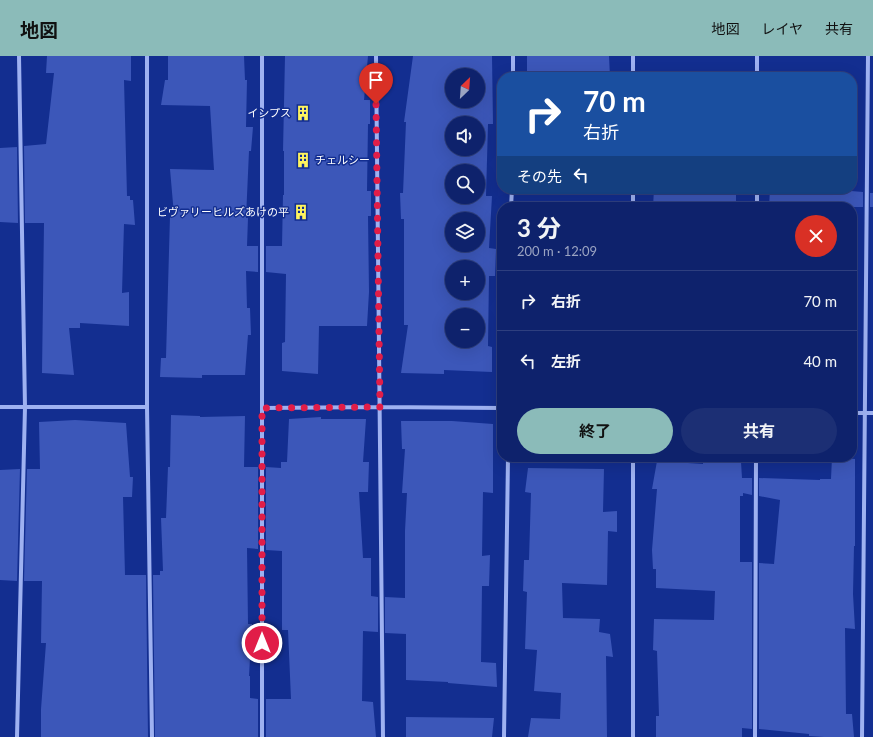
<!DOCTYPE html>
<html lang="ja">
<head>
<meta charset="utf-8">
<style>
	:root { --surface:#0e226c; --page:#1c2f74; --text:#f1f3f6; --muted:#9ba4c2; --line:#2e3f7f; --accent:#8bbbb9 }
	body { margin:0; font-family:Lato,"Noto Sans JP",sans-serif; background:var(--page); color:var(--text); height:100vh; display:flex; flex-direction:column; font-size:15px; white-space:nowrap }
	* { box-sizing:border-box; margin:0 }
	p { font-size:13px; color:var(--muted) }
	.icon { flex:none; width:22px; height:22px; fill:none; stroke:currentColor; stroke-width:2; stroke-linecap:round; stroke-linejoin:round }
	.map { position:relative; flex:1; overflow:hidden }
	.sheet { position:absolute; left:497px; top:146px; width:360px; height:260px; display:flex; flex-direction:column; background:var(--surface); border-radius:16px; box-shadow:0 4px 16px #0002,0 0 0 1px var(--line) }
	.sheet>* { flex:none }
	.hud { position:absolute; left:497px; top:16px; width:360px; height:122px; border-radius:16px; box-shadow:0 4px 16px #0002,0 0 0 1px var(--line); background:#1a4fa0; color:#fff; overflow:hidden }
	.needle { width:26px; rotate:25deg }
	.fabs { position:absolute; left:445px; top:12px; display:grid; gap:8px }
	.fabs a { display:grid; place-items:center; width:40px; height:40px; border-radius:50%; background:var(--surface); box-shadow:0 4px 16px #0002,0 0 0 1px var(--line); font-size:20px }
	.pin { position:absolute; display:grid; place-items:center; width:34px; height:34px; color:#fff; margin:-41px -17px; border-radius:50% 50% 50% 0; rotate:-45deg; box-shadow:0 0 4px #0007 }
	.pin .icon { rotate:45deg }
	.me { position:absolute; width:44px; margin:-22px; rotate:0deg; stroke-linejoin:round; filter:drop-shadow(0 0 3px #0008) }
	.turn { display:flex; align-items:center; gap:14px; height:84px; padding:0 20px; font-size:18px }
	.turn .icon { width:52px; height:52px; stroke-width:2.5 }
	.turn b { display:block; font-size:28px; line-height:34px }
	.then { display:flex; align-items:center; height:38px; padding:0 20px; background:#0003; gap:8px; font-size:15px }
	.round { display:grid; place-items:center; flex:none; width:42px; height:42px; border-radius:21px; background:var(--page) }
	.overview { display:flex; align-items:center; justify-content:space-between; height:68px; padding:0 20px }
	h1 { font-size:24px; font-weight:700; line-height:30px }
	.primary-button { display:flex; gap:8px; margin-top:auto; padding:8px 20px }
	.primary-button a { flex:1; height:46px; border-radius:24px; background:var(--accent); color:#111; font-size:16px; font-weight:700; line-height:46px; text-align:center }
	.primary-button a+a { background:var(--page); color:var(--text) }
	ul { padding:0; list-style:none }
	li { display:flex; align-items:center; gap:12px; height:60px; padding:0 20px; border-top:1px solid var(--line) }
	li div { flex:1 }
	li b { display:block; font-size:15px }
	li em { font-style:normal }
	header { display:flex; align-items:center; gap:24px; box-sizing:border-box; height:56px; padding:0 20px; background:var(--accent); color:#111 }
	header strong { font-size:19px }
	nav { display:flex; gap:22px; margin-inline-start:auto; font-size:14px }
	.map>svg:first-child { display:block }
</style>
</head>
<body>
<header>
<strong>地図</strong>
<nav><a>地図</a><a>レイヤ</a><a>共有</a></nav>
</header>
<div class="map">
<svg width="873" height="681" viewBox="0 0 873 681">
	<rect width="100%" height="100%" fill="#132e90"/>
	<path fill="#3c57b9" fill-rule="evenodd" d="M47 0H131V25L124 24 127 140H130V144H133L135 169 124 168 122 237 129 236V270L80 267V272H69L74 319 42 317 44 167H25L24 90 46 88 54 17H46Z
		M168 0H244L245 24H247L246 71H253L251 95H249L246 162H248L247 190H258V216L246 215 247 252H250L251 279H248L245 319H202V322L160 321 161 302H166L170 160 174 159 170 113 214 114 210 50 161 49 165 24H168Z
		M285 0H368L364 44H370V68H368L367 135H371V160H368L369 236 367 270H319L318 318 282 315V287L285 286 286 218 266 216V190H282L283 139H284V95H283Z
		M413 0H492L493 68H488L486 140H492L489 192 496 193 495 220H489L488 290 492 291V316L444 314V318L401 317 408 269H404V163H401L400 137H403L406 66H404ZM452 19H478V45H452ZM452 67H478V93H452ZM452 115H478V141H452ZM452 163H478V189H452ZM452 211H478V237H452ZM452 259H478V285H452Z
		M527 0H609L610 21H527Z
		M17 91 18 167 0 166V92Z
		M654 133H736V151H653Z
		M770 133H827L863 136V151H769Z
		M870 137H873V151H870Z
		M171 359 200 360V361L245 360 244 411H258V493L247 492 248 568H252L249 620H250V642L258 643V681H155L153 519H160V515H163L161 462H166L168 411H170Z
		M321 361V363H366L363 406H369L368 436H359L363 502H371V540L378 541V576L363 575 362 645 373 646 376 681H266V643H291L288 574H282V495L266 494V411L281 412V406H287L289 363Z
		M75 364 126 367 130 421H133L132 441H123L125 519H146L148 681H41V653L46 587H41L42 525H24L27 413H40L39 366Z
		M401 365H452L493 368V437L483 436 482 500 490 499 489 530H482L481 606 496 607 497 631 448 627V626L406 624V578L385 577V541L405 542V475L407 437H402L405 393H402Z
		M703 401 741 406 742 422H752V439L743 437V440H740V506H752V673L742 672V681H656V660H659L657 595 653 594 654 563 714 564 715 535 656 532V513H653L652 494 657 433H652L657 405 703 408Z
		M832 401 855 403V490H854L853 538 855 573 845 572 846 658H852L854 681H824L809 680V678L759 673V507L774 508 780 444 759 440V422L820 424V423H831Z
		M528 412 604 413 603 456 617 455V476L608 475 607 529 562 527 563 562 600 563 599 576 610 578 613 601 606 600 607 681H528L531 662 560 663 561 637 534 635 537 594 525 593 527 536 523 535 524 504H529L531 437 525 436Z
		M20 413 17 525 0 524V414Z
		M406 661 494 662 492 681H406Z"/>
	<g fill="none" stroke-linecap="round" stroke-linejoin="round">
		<path stroke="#9eb1f1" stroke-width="4" d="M147 0V351L152 681
			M262 0V681
			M376 0 383 681
			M633 0V21
			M513 21V0
			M757 21V0
			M633 133V151
			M511 151 512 133
			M757 151V133
			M0 351H147
			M262 352 380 351 502 352
			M852 357H873
			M17 681 25 351 19 0
			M504 681 508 401
			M633 681V401
			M755 681 756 401
			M862 681 868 0"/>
	</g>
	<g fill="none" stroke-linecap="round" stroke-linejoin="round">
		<path stroke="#e11d48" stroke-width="7" stroke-dasharray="0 12.6" d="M262 587V352L380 351 376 48"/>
	</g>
	<defs>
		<symbol id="building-bare" viewBox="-9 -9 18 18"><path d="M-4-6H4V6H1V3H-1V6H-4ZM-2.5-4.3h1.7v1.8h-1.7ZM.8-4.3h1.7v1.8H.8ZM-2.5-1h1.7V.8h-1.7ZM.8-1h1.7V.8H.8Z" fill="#fff45e" stroke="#132e90" stroke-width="2.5" paint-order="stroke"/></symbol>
	</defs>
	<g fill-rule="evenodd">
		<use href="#building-bare" x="292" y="46" width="22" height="22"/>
		<use href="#building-bare" x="292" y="93" width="22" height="22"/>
		<use href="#building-bare" x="290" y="145" width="22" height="22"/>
	</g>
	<g text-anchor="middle" stroke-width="3" stroke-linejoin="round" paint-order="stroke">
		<g font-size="11" fill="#fff" stroke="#132e90" text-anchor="end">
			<text x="291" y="61">インプス</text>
			<text x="315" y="108" text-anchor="start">チェルシー</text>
			<text x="289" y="160">ビヴァリーヒルズあけの平</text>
		</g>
	</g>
</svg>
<div class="fabs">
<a><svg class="needle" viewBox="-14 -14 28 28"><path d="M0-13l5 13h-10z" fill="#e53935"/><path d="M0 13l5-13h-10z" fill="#9ba4c2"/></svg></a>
<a><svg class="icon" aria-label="sound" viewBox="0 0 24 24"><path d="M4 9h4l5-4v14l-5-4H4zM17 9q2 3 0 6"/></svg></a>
<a><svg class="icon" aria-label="search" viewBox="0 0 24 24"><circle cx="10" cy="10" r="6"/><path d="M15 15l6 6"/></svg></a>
<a><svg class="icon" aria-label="layers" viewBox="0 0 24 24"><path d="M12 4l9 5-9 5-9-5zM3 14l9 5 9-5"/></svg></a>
<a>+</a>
<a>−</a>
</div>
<div class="pin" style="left:376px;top:48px;background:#d93025"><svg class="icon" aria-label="arrive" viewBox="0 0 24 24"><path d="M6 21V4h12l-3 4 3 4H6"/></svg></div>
<svg class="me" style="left:262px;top:587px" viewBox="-20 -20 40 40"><circle r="17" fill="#e11d48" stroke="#fff" stroke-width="3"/><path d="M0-11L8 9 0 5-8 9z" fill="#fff"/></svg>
<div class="hud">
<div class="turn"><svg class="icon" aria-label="right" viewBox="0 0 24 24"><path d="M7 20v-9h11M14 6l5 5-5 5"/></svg><div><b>70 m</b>右折</div></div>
<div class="then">その先<svg class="icon" aria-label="left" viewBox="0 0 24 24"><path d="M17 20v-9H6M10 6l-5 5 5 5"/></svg></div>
</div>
<section class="sheet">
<div class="overview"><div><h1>3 分</h1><p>200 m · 12:09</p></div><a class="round" style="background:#d93025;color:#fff"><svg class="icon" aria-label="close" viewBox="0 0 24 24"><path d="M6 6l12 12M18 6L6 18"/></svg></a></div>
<ul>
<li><svg class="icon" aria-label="right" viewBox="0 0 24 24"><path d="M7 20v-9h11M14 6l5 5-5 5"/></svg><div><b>右折</b></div><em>70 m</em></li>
<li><svg class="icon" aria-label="left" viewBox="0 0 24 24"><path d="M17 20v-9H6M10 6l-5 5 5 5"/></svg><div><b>左折</b></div><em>40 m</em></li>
</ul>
<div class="primary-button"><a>終了</a><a>共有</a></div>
</section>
</div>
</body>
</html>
